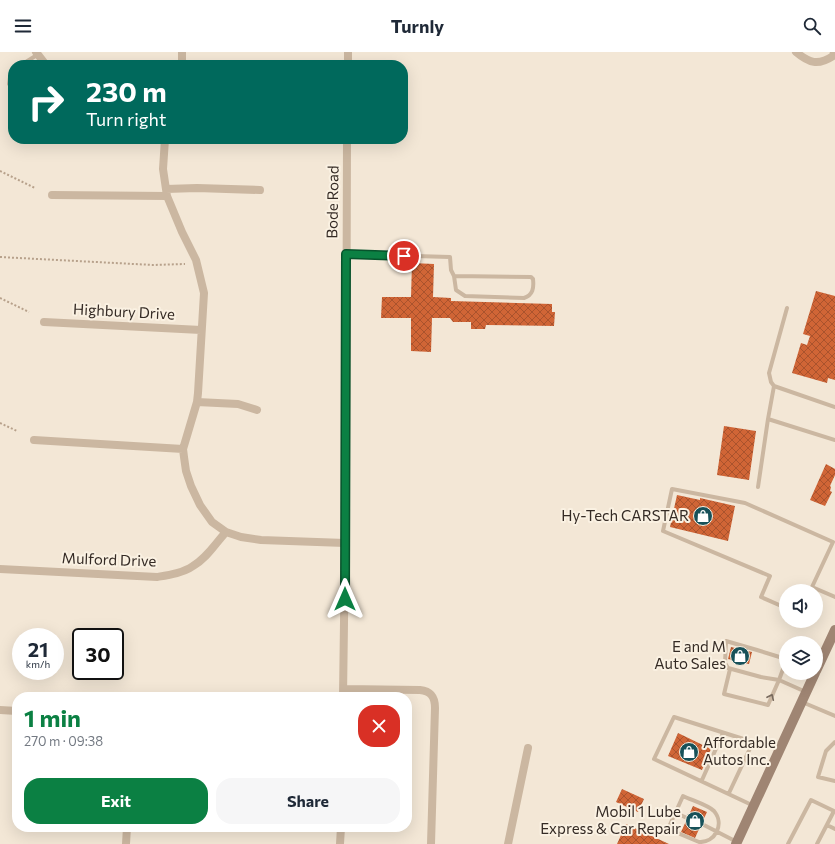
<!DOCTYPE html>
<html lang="en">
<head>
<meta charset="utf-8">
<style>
	:root { --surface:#fff; --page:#f6f6f7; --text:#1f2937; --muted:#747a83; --accent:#0b8043 }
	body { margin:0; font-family:Commissioner,sans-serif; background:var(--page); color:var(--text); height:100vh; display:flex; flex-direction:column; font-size:15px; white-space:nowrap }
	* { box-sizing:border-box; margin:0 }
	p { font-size:13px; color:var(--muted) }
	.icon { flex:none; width:22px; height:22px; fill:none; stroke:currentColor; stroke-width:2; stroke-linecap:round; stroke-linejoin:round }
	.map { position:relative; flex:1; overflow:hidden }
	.details { position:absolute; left:12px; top:640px; width:400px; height:140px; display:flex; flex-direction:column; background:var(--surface); border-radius:16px; box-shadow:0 4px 16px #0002 }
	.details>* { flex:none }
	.hud { position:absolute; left:8px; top:8px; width:400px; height:84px; border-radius:16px; box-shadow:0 4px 16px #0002; background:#00695c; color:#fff; overflow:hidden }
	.controls { position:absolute; left:779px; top:532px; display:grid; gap:8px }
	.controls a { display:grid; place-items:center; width:44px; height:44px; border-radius:50%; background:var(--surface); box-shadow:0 4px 16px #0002; font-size:20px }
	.speed { position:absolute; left:12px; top:576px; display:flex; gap:8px; font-size:20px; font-weight:700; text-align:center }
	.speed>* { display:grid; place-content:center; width:52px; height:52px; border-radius:50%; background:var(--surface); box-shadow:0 4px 16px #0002; line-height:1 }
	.speed small { font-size:10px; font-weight:400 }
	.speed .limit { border:2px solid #111; border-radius:6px; background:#fff; color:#111 }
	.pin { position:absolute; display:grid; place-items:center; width:34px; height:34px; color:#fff; margin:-17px; border:2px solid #fff; border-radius:50%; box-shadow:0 1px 4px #0007 }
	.me { position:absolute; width:44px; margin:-22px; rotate:0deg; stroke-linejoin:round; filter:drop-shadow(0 0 3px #0008) }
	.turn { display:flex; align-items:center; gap:14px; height:84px; padding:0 12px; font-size:18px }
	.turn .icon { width:52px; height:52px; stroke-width:2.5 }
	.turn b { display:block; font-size:28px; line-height:34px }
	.round { display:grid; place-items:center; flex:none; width:42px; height:42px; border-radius:16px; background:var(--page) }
	.summary { display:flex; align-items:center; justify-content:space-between; height:68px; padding:0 12px }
	h1 { font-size:24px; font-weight:700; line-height:30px; color:var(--accent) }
	.cta { display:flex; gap:8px; margin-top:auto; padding:8px 12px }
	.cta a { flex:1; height:46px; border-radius:16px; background:var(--accent); color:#fff; font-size:16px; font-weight:700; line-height:46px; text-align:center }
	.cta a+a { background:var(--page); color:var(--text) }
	header { display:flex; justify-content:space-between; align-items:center; height:52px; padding:0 12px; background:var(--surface); font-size:18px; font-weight:700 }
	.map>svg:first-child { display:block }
</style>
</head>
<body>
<header><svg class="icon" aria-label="menu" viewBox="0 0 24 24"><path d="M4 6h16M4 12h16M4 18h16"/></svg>Turnly<svg class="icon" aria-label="search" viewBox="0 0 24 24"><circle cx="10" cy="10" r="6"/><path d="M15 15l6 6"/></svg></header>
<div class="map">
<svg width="835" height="792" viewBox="0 0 835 792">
	<defs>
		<pattern id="building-cross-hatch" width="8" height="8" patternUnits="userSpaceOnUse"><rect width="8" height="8" fill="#d06536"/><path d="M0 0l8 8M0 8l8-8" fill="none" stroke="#aa532d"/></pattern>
	</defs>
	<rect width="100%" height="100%" fill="#f3e7d6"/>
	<path fill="url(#building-cross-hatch)" d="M412 211 434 212 433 245 451 246V249L552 252V260H555L554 274 486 273 485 277H471V270H453L450 266H432L431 300 411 299V266H381L382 245H411Z
		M816 239 835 244V328L828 326 827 331 792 321 801 291 807 293 810 284 803 282Z
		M724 374 756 379 749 428 717 423Z
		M826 412 835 417V423L830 434 831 435 830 439 832 440 825 454 810 448Z
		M677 443 700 448V446L735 454 728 489 670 475Z
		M731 595 752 600 749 612 728 607Z
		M678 681 711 697 702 718 668 704Z
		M622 737 644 747 638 760 616 750Z
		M693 754 707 760 695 786 681 780Z
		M626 772 669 792H617Z"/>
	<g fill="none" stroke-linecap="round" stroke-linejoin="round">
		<path stroke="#b7a18b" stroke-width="2" stroke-dasharray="2 2" stroke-linecap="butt" d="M0 119 35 136
			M0 205 153 213 185 212
			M0 246 29 260
			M0 371 17 379"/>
		<path stroke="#cbb7a1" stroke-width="4" d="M21 13 37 3
			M13 21 10 25 9 32 13 37
			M346 202 450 205 451 218 454 224 531 225 533 227C534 236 533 243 524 246L465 244 456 238 454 224
			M774 334 771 330 769 321 787 256
			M835 355 774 334 768 367 835 388
			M758 435 768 367
			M786 556 761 545 770 524 663 479 672 437 745 451 833 490 812 535 835 545
			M786 609 779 628 806 640
			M730 617 724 642 768 653 779 628 761 625 728 616 725 611 726 589 757 598 786 607
			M802 650 835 664
			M835 690 826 699 818 725 835 729
			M702 728 723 681
			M729 741 753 690 674 665 654 707 754 754
			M683 744C691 748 708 753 714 759 725 772 715 791 699 790L668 777Z
			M676 761 687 766
			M702 772 737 790
			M827 773 835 777
			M788 792 811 748 834 759 817 792"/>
		<path stroke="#cbb7a1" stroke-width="8" d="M36 0 46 13
			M796 0C809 11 818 14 833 4L834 0
			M182 13V0
			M348 13V0
			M165 87 163 117 167 144 182 180 196 208 204 241 198 341 197 350 183 397 184 405 186 419 191 434 200 453 212 470 226 480 241 485 261 488 345 491
			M166 137 197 136 260 138
			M52 143 167 144
			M44 270 201 278
			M197 350 238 352 257 358
			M34 388 183 397
			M0 517 157 525C169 523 183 521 193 514 207 506 215 492 226 480
			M344 637 420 638C431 639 435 645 435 656L431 792
			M343 645 346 423 347 87
			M0 658 17 659
			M126 792 127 775
			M340 792 341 775
			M508 792 528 696"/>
		<path stroke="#9f8573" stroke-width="10" d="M816 619 835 578
			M736 792 815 621"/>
	</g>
	<defs><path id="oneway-chevron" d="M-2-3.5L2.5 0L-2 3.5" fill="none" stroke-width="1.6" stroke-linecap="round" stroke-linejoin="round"/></defs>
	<use stroke="#786a5d" href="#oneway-chevron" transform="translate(771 645) rotate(-65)"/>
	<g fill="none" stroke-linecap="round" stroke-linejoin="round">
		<defs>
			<path id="route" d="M345 547 346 202 404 204"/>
		</defs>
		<use href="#route" stroke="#07532c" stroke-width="10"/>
		<use href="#route" stroke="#0b8043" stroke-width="7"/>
	</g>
	<defs>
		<symbol id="shop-disc" viewBox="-11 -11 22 22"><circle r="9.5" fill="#175159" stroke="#faf1e2"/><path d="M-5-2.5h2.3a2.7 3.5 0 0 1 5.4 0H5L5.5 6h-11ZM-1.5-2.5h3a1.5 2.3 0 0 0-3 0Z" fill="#fff"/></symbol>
	</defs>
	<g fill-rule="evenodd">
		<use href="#shop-disc" x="692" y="453" width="22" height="22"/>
		<use href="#shop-disc" x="729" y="593" width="22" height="22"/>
		<use href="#shop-disc" x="678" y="689" width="22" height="22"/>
		<use href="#shop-disc" x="684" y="758" width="22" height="22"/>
	</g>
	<g text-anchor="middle" stroke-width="4" stroke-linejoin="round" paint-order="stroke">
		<g font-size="15" fill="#352b25" stroke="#faf1e2">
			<text transform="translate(333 150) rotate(-89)" y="5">Bode Road</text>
			<text transform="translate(124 260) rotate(3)" y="5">Highbury Drive</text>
			<text transform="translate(109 508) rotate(2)" y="5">Mulford Drive</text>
		</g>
		<g font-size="15" fill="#352b25" stroke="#faf1e2" text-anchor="end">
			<text x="689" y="469">Hy-Tech CARSTAR</text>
			<text x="726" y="600">E and M<tspan x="726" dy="17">Auto Sales</tspan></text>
			<text x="703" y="696" text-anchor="start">Affordable<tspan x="703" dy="17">Autos Inc.</tspan></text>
			<text x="681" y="765">Mobil 1 Lube<tspan x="681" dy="17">Express &amp; Car Repair</tspan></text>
		</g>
	</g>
</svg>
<div class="controls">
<a><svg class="icon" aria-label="sound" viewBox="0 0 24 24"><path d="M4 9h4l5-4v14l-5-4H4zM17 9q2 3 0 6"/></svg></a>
<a><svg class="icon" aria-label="layers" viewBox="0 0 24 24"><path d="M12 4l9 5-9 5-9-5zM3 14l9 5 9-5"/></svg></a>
</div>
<div class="speed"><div>21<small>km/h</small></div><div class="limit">30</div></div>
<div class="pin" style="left:404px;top:204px;background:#d93025"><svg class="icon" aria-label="arrive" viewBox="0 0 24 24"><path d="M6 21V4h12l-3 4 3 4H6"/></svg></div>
<svg class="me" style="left:345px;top:547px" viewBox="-20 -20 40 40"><path d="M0-17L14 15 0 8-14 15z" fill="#0b8043" stroke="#fff" stroke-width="4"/></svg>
<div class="hud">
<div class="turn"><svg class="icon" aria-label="right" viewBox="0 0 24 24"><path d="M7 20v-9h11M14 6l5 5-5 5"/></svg><div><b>230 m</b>Turn right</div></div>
</div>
<section class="details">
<div class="summary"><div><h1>1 min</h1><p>270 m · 09:38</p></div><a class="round" style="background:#d93025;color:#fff"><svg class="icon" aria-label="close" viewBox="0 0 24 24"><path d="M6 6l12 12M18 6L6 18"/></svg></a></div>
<div class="cta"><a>Exit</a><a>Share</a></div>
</section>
</div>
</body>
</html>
